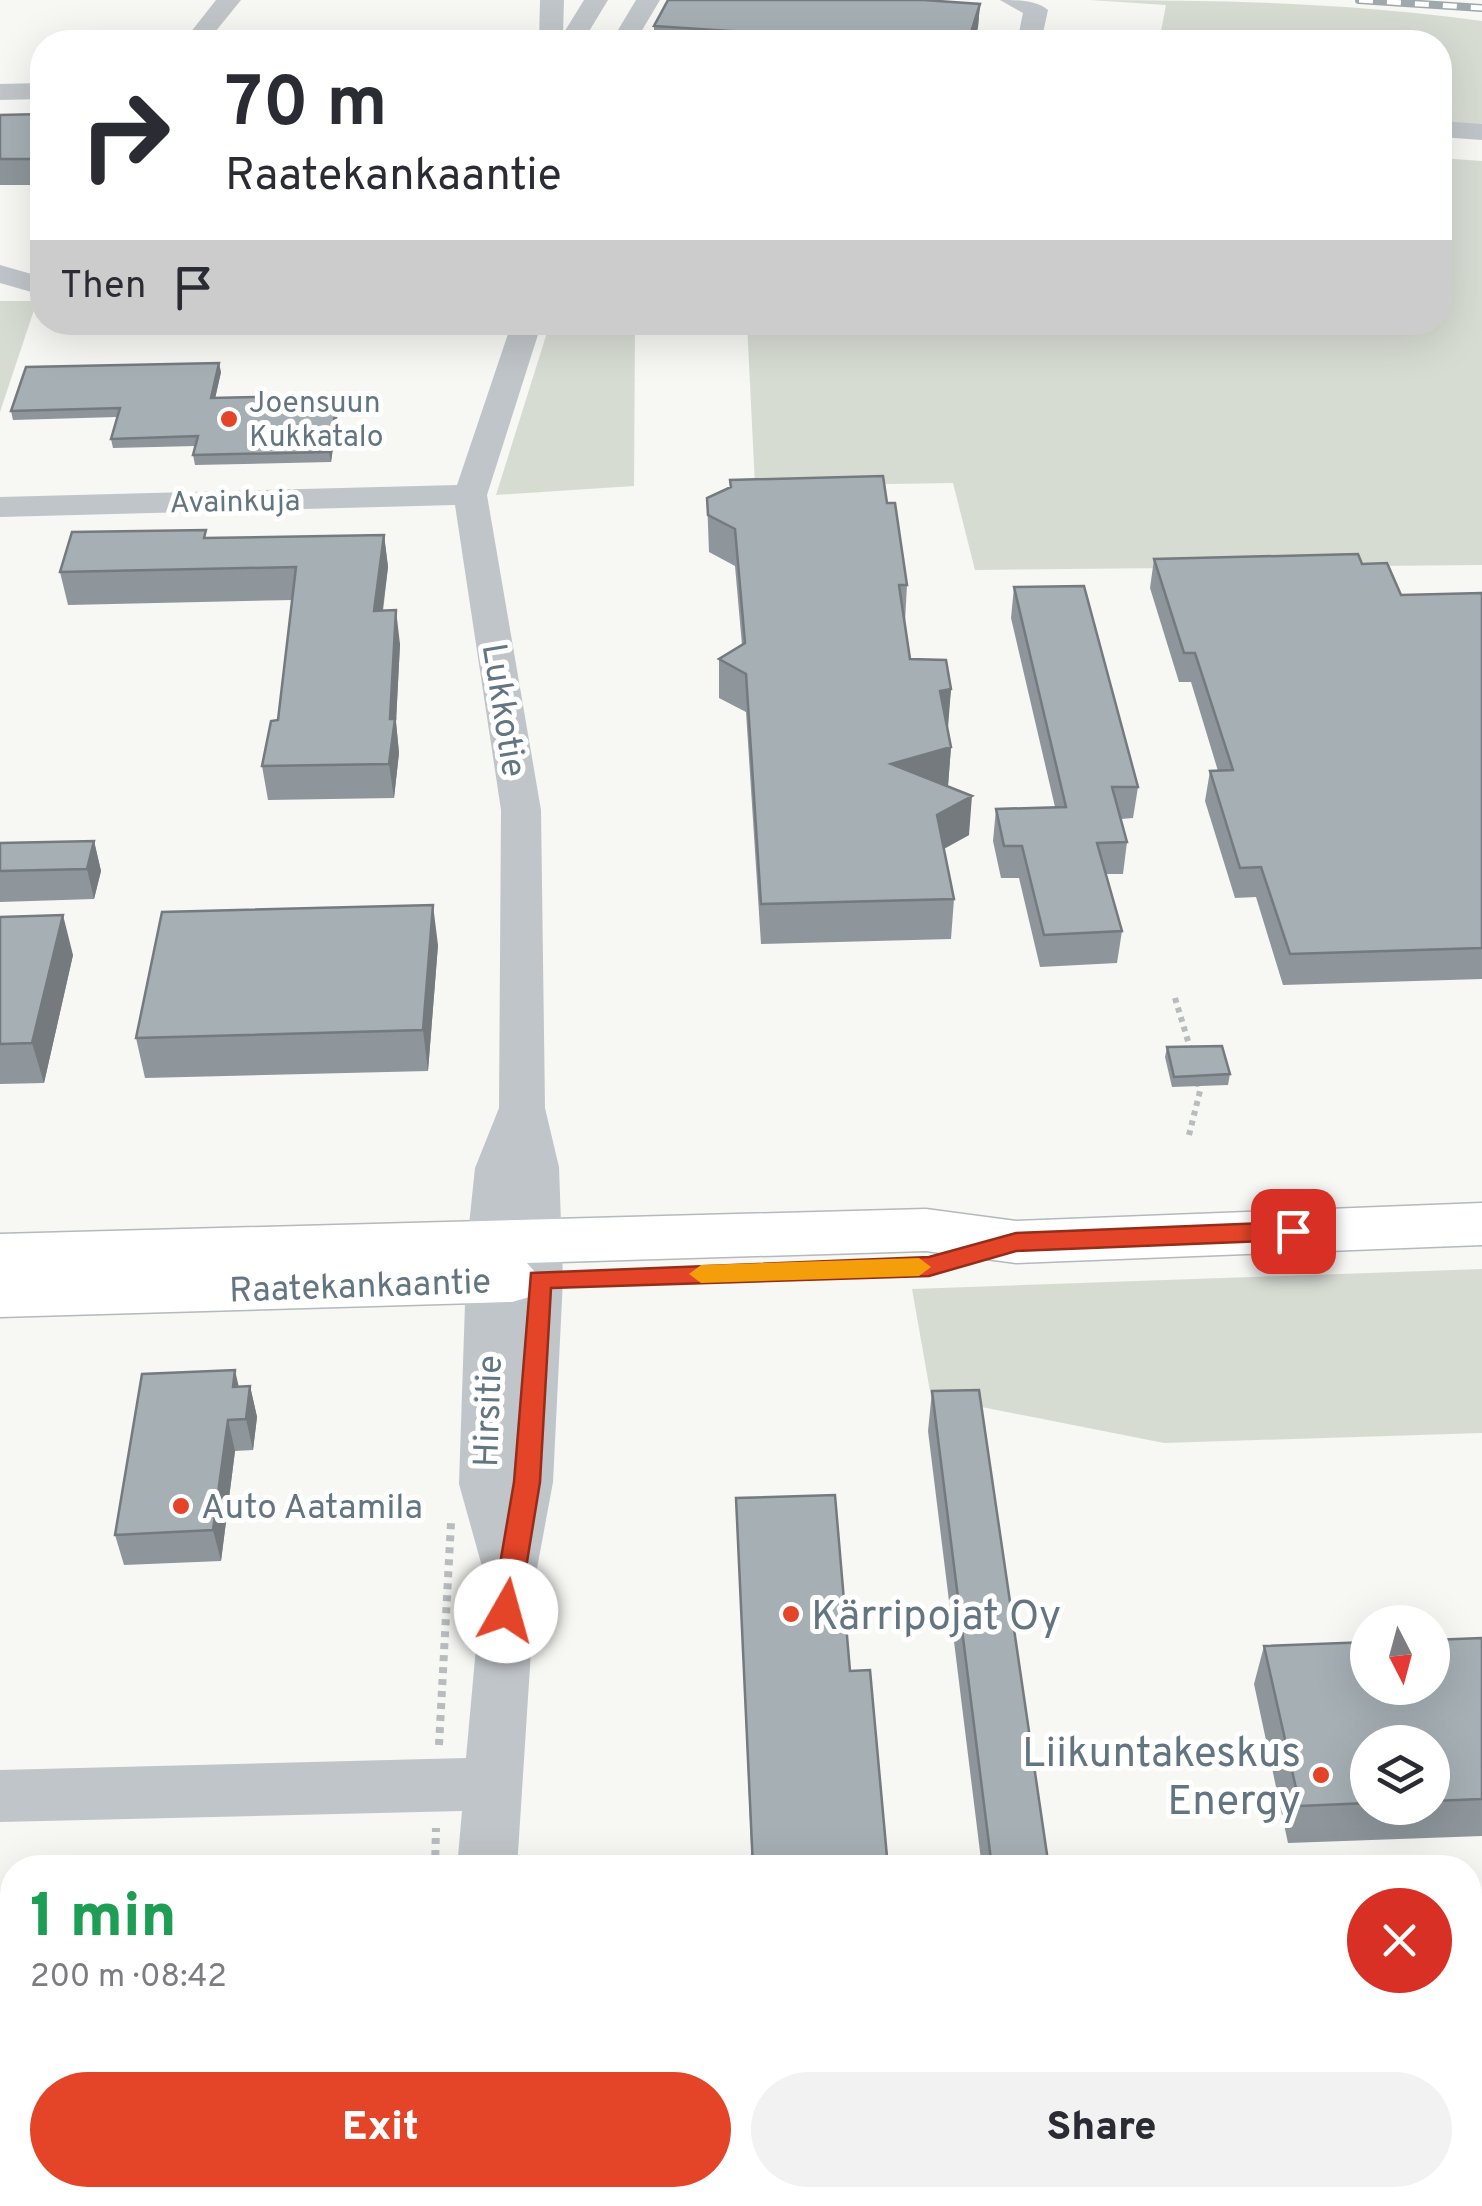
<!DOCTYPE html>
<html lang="en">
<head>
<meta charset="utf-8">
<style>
	:root { --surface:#fff; --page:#f2f2f3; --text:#2b2b33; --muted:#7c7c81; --accent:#e44528 }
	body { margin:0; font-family:Overpass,sans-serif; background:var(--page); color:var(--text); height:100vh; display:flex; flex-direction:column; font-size:38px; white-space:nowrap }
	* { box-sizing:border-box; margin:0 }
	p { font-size:32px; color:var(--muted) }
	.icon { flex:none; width:55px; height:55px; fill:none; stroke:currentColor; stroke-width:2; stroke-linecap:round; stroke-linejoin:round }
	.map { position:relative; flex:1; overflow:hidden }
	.panel { position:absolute; left:0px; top:1855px; width:1482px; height:352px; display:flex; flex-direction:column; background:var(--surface); border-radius:40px 40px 0 0; box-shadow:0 10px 40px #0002 }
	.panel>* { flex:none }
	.banner { position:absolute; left:30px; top:30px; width:1422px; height:305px; border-radius:40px; box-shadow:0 10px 40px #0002; background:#fff; color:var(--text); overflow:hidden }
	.needle { width:65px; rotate:174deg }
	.controls { position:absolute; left:1350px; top:1605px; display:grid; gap:20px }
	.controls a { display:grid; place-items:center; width:100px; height:100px; border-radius:50%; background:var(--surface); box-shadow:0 10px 40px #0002; font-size:50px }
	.pin { position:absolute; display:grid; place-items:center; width:85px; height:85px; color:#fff; margin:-42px; border-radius:20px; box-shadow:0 5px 15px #0006 }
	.me { position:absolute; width:110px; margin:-55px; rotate:7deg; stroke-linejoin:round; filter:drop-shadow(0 0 8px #0008) }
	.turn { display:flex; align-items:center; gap:35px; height:210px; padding:0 30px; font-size:45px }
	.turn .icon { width:130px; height:130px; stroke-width:2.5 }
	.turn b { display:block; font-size:70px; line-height:85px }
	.then { display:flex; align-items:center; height:95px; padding:0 30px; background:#0003; gap:20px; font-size:38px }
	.round { display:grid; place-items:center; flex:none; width:105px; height:105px; border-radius:52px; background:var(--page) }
	.head { display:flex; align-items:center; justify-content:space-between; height:170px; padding:0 30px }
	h1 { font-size:60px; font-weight:800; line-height:75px; color:#1e9e55 }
	.cta { display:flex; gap:20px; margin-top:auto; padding:20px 30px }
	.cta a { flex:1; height:115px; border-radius:60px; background:var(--accent); color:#fff; font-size:40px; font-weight:800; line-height:115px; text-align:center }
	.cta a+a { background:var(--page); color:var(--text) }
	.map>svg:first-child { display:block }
</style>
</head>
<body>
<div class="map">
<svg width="1482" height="2206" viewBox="0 0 1482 2206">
	<rect width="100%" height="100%" fill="#f7f7f4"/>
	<path fill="#d7dcd3" d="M1090 0C1222 0 1351 3 1482 21V126L1440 123V42H1159L1166 5Z
		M1440 158 1482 161V565L975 570 953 483 755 486 747 323 1440 322Z
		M0 301H37L0 412Z
		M550 323H635L634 486 496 495Z
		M1482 1269V1433L1164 1443 931 1397 912 1289Z"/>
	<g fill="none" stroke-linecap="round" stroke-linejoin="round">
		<defs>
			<path id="major" d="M1482 1203V1245L1016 1263 926 1251 527 1263 542 1280 533 1296 512 1302 0 1317V1234L926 1209 1016 1221Z"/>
		</defs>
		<use href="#major" stroke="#b4b9bd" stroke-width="3"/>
		<path stroke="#b8bcbf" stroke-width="6" stroke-dasharray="5 5" stroke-linecap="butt" d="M1175 998 1191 1051
			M1189 1135 1200 1091 1197 1078"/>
		<path stroke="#b8bcbf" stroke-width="8" stroke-dasharray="6 6" stroke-linecap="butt" d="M439 1745 451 1523
			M435 1868 436 1828"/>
		<path fill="#c0c5c9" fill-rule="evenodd" d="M216 0H241L207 42H183Z
			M540 0H564L563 34 584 0H608L588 33 618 30 636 0H660L635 42H539Z
			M1000 0C1017 0 1036 0 1048 10L1041 42H1017L1023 13Z
			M294 34 317 37 320 42 282 41Z
			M42 83V99L0 100V84Z
			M1440 121 1482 124V140L1440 137Z
			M0 265 42 277V295L0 283Z
			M512 322H542L487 495 541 810 545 1108 559 1167 563 1279 553 1482 536 1574 517 1868H457L462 1811 0 1822V1770L466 1758 483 1570 459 1484 467 1244 475 1168 499 1108 501 810 455 505 0 517V497L457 485Z
			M438 2195H504L503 2206H437Z"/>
		<use href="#major" fill="#fff" fill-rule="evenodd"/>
		<defs>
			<path id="rail" d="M1359 0 1482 8"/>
		</defs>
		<use href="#rail" stroke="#9fa8ad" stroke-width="8"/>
		<use href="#rail" stroke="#fff" stroke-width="5" stroke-dasharray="14" stroke-linecap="butt"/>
	</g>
	<path fill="#8e969b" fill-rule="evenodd" d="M980 4 978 27 974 42H654V26Z
		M42 114V185H0V115Z
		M221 372 215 398 338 395 339 405 331 462 195 465 193 455 196 446 113 448 111 439 117 417 13 420 11 411Z
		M707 498 887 503 907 585 905 622 910 659 951 689 947 728 951 747 948 786 969 835 944 849 954 899 951 939 761 944 746 712 719 698V659L742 645 735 566 709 552Z
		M384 535 388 567 383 611 400 644 396 722 399 753 394 798 268 800 262 766 278 720 292 600 68 605 60 572 207 538Z
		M1154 559 1362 564 1401 595 1482 593V979L1283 985 1256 897 1235 898 1205 801 1210 771H1218L1191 682H1179L1150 588Z
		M1014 587 1138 787 1133 818 1121 819 1127 842 1123 874H1106L1122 931 1117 963 1040 967 1019 878H1001L993 841 996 809 1055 807 1011 618Z
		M94 841 101 871 94 899 0 902V843Z
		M0 917 73 955 44 1083 0 1084Z
		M438 945 428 1071 145 1078 136 1038Z
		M1167 1047 1230 1074 1228 1085 1172 1087 1165 1057Z
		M250 1386 257 1417 253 1450 235 1451 221 1561 124 1565 115 1535 239 1387Z
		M932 1391 1049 1868H982L928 1431Z
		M736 1498 888 1868H752Z
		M1482 1638V1836L1288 1843 1254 1684 1264 1646ZM1368 1742H1432V1808H1368Z
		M1470 1956H1482V2195L1365 2199 1364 2195H1470Z
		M1023 2195H1096L1098 2206H1024Z"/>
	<path fill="#747a7e" d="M980 4 978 27 974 42H968Z
		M219 363 221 372 213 408 211 398Z
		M338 395 339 405 331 462 329 452Z
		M384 535 388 567 378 644 374 611Z
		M396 610 400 644 396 722 399 753 394 798 389 764 390 719Z
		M951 689 948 728 937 730 940 691Z
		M951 747 948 786 891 764Z
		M972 796 969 835 934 854 937 815Z
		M94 841 101 871 94 899 87 869Z
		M433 905 438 945 428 1071 423 1030Z
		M63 915 73 955 44 1083 32 1043Z
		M235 1370 242 1401 233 1387Z
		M250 1386 257 1417 253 1450 246 1419Z
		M228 1420 235 1451 221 1561 213 1530Z"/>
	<path fill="#a5afb4" stroke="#747a7e" stroke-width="2.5" d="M668 0H924L980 4 968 42H898L654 26Z
		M42 114V159H0V115Z
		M219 363 211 398 338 395 329 452 193 455 198 436 111 439 120 408 11 411 26 367Z
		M883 476 887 503H895L907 585H899L910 659 946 660 951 689 940 691 951 747 891 764 972 796 937 815 954 899 761 904 746 674 719 659 745 643 735 529 708 515 707 498 731 487 730 480Z
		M206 530 204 538 384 535 374 611 396 610 390 719H395L389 764 262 766 271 721 278 720 296 567 60 572 72 532Z
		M1358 554 1362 564 1387 563 1401 595 1482 593V948L1290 954 1261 867 1240 868 1210 771 1233 770 1195 653H1184L1154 559Z
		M1084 586 1138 787H1112L1127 842 1097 843 1122 931 1044 935 1022 846H1004L996 809 1066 807 1014 587Z
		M94 841 87 869 0 871V843Z
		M433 905 423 1030 136 1038 162 912Z
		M63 915 32 1043 0 1044V917Z
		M1222 1046 1230 1074 1174 1077 1167 1047Z
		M235 1370 233 1387 250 1386 246 1419 228 1420 213 1530 115 1535 142 1374Z
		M979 1390 1049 1868H992L932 1391Z
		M835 1495 850 1671 870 1670 888 1868H753L736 1498Z
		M1482 1638V1799L1432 1801V1742H1368V1803L1300 1806 1264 1646 1368 1642V1688H1432V1640Z
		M1470 1956H1482V2162L1470 2163Z
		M1034 2195H1096L1098 2206H1035Z"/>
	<path fill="#e44528" stroke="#942d1a" stroke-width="2.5" d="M1293 1222 1305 1231 1293 1240 1016 1251 929 1276 551 1288 540 1482 519 1611 515 1619H496L492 1611 514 1482 531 1273 929 1257 1016 1233Z"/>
	<path fill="#f59e0b" d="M919 1258 931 1267 919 1276 701 1283 689 1274 701 1265Z"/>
	<g fill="#e44528" stroke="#fff" stroke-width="4">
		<circle cx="229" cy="419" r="10"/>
		<circle cx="181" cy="1506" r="10"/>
		<circle cx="791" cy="1614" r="10"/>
		<circle cx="1321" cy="1775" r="10"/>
	</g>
	<g text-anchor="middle" stroke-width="10" stroke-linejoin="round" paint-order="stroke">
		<g font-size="30" fill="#627580" stroke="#fff" text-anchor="start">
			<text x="249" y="412">Joensuun<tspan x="249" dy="34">Kukkatalo</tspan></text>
		</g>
		<g font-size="30" fill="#627580" stroke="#fff">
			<text transform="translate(235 501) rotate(-1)" y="10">Avainkuja</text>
		</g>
		<g font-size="35" fill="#627580" stroke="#fff">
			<text transform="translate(505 710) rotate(81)" y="12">Lukkotie</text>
			<text transform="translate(360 1285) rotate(-2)" y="12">Raatekankaantie</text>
			<text transform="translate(487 1411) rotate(-88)" y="12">Hirsitie</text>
		</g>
		<g font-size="35" fill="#627580" stroke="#fff" text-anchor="start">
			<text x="201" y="1518">Auto Aatamila</text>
		</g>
		<g font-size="42" fill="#627580" stroke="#fff" text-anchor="start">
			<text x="811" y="1629">Kärripojat Oy</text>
			<text x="1301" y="1766" text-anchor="end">Liikuntakeskus<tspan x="1301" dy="48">Energy</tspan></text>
		</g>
	</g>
</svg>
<div class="controls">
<a><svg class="needle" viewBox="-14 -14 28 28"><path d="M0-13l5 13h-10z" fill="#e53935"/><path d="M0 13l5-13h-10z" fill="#7c7c81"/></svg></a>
<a><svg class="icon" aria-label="layers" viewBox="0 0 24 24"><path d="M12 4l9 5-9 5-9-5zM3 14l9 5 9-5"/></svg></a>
</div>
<div class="pin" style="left:1293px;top:1231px;background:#d93025"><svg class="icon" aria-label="arrive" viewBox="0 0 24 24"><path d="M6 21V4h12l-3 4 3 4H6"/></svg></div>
<svg class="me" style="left:506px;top:1611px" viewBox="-20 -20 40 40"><circle r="19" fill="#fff"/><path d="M0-13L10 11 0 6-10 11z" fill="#e44528"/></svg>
<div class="banner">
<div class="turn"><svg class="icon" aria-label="right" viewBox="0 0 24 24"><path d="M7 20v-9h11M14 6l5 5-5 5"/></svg><div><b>70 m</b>Raatekankaantie</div></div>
<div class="then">Then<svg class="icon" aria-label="arrive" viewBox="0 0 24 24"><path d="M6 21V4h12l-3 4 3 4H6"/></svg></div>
</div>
<section class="panel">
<div class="head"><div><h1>1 min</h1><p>200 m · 08:42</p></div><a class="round" style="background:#d93025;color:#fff"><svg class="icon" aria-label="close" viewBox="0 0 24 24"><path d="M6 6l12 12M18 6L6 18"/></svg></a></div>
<div class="cta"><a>Exit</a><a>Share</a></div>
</section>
</div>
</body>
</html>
